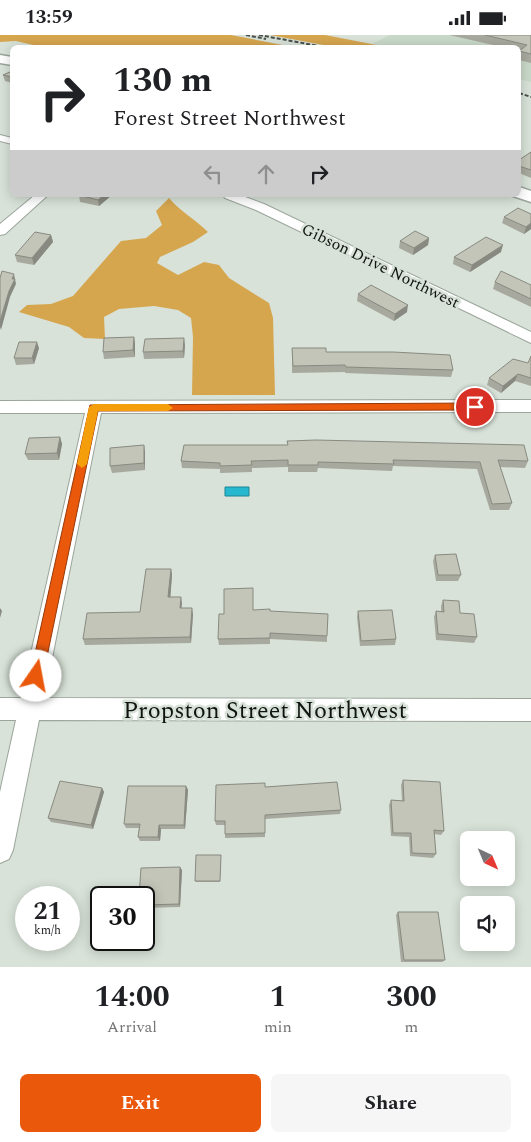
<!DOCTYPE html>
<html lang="en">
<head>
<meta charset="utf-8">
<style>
	:root { --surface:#fff; --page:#f6f6f6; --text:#202124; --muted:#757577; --accent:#ea580c }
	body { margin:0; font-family:Spectral,serif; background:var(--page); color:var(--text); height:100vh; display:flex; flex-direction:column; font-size:19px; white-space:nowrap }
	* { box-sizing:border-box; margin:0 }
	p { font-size:16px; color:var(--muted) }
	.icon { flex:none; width:28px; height:28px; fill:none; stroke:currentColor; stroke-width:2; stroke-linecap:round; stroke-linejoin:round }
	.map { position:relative; height:932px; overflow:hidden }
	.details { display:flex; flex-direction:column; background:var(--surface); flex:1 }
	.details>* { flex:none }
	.guide { position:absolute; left:10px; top:10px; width:511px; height:152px; border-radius:8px; box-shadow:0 2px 12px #0003; background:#fff; color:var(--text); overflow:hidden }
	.needle { width:32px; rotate:136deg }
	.fabs { position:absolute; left:460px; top:796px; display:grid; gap:10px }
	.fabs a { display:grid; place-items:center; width:55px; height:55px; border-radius:8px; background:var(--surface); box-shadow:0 2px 12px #0003; font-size:25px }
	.speed { position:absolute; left:15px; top:851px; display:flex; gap:10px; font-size:25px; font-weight:700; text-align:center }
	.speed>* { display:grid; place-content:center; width:65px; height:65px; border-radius:50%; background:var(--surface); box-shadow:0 2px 12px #0003; line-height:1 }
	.speed small { font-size:12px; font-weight:400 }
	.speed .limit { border:2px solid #111; border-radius:8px; background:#fff; color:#111 }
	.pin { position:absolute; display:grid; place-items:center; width:42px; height:42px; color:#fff; margin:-21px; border:2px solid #fff; border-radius:50%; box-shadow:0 1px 5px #0007 }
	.me { position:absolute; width:55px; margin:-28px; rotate:12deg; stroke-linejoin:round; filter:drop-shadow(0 0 4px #0008) }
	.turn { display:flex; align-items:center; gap:18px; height:105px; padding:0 20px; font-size:22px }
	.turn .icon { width:65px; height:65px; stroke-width:2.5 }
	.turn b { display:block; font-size:35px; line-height:42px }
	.lanes { display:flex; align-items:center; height:48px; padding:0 20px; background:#0003; justify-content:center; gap:25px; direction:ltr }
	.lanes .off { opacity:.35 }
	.eta { display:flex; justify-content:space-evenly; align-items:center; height:85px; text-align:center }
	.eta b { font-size:30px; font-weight:700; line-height:35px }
	.button { display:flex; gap:10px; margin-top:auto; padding:10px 20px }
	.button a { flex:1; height:58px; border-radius:8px; background:var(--accent); color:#fff; font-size:20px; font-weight:700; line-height:58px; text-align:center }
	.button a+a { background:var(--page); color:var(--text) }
	.status { display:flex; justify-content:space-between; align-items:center; height:35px; padding:0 25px; background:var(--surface); direction:ltr }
	.status svg { height:14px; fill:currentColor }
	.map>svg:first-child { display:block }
</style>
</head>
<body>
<div class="status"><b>13:59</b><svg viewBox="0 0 49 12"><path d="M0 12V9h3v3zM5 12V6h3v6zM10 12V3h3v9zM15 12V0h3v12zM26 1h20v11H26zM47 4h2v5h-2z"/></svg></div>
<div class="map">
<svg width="531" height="932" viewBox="0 0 531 932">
	<rect width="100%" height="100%" fill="#d8e2d8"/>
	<path fill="#c9d9c9" d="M390 0H531V47L519 44V12H387L372 9Z"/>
	<path fill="#d6a64f" d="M0 0H231L293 12H42L16 6 0 7Z
		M270 0H325L387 12H334Z
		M169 163C181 177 195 184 208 197L193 207 160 222 157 228 178 240 204 227 219 230 229 243 269 268 273 283 275 360H192L193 302 191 283 178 275 154 271 119 274 104 282 105 304 84 303 69 292 19 277 27 270 51 269 73 261 121 206 146 203 162 190 156 176Z"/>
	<path fill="#25b8ce" stroke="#1f8695" d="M225 452H249V461H225Z"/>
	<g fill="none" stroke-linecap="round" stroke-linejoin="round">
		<defs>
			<path id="street" d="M0 100 12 103V109L0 106Z
				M35 160H48L5 199 0 200V189Z
				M223 160H240L264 169 531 297V308L256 175 225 163Z
				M531 365V377L101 378 44 663 531 664V686L39 685 13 815 9 824 0 828V757L16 685H0V663H21L85 378H0V366Z"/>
			<path id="secondary" d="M0 20 12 22V30L0 28Z
				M519 152 531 156V167L513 161 519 160Z"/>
		</defs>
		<use href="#street" stroke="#9ba59b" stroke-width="2"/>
		<use href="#secondary" stroke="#9ba59b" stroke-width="3"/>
		<use href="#street" fill="#fff" fill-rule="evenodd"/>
		<use href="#secondary" fill="#fff" fill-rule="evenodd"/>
		<path stroke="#4a4f4a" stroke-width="2" stroke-dasharray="4 2" stroke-linecap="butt" d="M246 0 266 4
			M259 0 324 12
			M519 58 531 62"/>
	</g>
	<path fill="#a8a99e" d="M449 0H531V28L519 25V12H502Z
		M12 36V48L5 46 3 40Z
		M531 117V143L519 138V125Z
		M79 160H112L99 171 80 167Z
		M531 179V194L524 199 502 188 504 182Z
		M51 200 53 207 34 230 17 227 15 220Z
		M429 203 428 210 413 220 399 213 400 206Z
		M501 217 470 237 453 229 454 222Z
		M495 247 531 250V272L493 254Z
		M358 259 407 277 394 286 357 266Z
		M134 302 135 309V322L104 324 103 317Z
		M185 310 184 323 144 324 143 317Z
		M39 313 34 329 16 330 14 323Z
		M292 313 326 317 453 335 451 342 345 338V337L292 338Z
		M531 321V351L515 346 501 358 487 350 489 343 528 328Z
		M60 402 62 409 59 425H28L25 419Z
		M184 410 528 426 525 433 500 432 512 468 509 475H490L477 434 393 431 392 436 318 433 317 437H288V432L252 433V437L220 438V434L182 433 181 426Z
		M145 417V435L112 438 110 431Z
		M435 520 461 540 458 546H436L433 526Z
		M171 534 172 540 170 562 182 568 181 573 193 579 191 608 85 610 83 604 140 577Z
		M443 565 460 578 477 602 474 608 436 605 434 582 436 576 441 577V571Z
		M253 575 270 576 327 601V607L270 604V609L219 610 218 604 224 579Z
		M358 576 396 604 395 610 360 611 357 582Z
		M403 745 444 796 441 800 434 799 436 819 433 823 410 821 409 802 391 801 389 770 391 765 402 766 401 750Z
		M186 751 188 755 185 794H161L160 806H140L138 802 139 793H126L124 789Z
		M265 752 341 775 340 779 265 784V802L225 803V790H216L215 786Z
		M102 753 104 757 93 794 51 787 48 783Z
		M221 822 220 847H196L195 846Z
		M182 835 180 872 144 873V862Z
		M398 877 445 925 442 927H401L396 880Z"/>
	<path fill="#888a81" d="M104 160H112L99 171 98 165Z
		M531 188V194L524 199 526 192Z
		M51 200 53 207 34 230 32 223Z
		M429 203 428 210 413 220 414 213Z
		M503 210 501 217 470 237 472 230Z
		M14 239 16 249 10 262 1 295 0 292V286Z
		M408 270 407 277 394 286 395 279Z
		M134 302 135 309V322L133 315Z
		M184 303 185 310 184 323 183 316Z
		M37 307 39 313 34 329 32 323Z
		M518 339 515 346 501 358 503 351Z
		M60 402 62 409 59 425 57 418Z
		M144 410 145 417V435L144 428Z
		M171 534 172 540 170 568 168 562Z
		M181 562 182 568 181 579 180 573Z
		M0 573 2 576 0 583Z
		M192 573 193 579 191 608 190 602Z
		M186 751 188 755 185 794 184 790Z
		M102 753 104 757 93 794 91 790Z
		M159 790 161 794 160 806 158 802Z
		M180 832 182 835 180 872 179 869Z"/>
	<path fill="#c3c5b8" stroke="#888a81" d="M485 0H531V19L519 16 527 10Z
		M12 36V42L3 40Z
		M531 117V135L519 131V125Z
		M79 160H104L98 165Z
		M518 173 531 179V188L526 192 504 182Z
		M415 196 429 203 414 213 400 206Z
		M35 197 51 200 32 223 15 220Z
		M486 202 503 210 472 230 454 222Z
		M2 236 14 239 12 244H15L9 256 0 286V243Z
		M501 236 531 250V264L495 247Z
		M371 250 408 270 395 279 358 259Z
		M134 302 133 315 103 317 104 303Z
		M184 303 183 316 143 317 145 304Z
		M19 307H37L32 323H14Z
		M292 313H326V317H393L450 320 453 335 346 332 345 330 293 331Z
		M531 321V343L518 339 503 351 489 343 513 324 528 328Z
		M60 402 57 418 25 419 29 403Z
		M316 405 524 410 528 426 498 425 512 468 492 469 480 427 393 425 394 429 318 427V430H288V425L251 426 252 430 220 431V428L181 426 184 410H288L287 406Z
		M144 410V428L110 431V413Z
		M456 519 461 540H438L435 520Z
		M146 534H171L168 562H181L180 573H192L190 602 83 604 87 578 140 577Z
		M253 553V575L270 574V576L328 579 327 601 270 598V603L218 604 219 579H224V554Z
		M443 565 459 566 460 578 474 579 477 602 438 599 436 576 444 577Z
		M392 575 396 604 361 606 358 576Z
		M403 745 440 747 444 796 434 795 436 819 412 818 411 798H393L391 765 404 766Z
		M60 746 102 753 91 790 48 783Z
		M337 747 341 775 265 780V798L225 799V786H215L216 750 265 748V752Z
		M128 751H186L184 790H159L158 802H138L140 789H124Z
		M196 820H221L220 846H195Z
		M180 832 179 869 144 870V862H139L141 833Z
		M398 877H438L445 925H404Z"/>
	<path fill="#ea580c" stroke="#983908" d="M475 368 480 372 475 375 98 376 43 641 41 645 36 647 32 645 30 641 90 370Z"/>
	<path fill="#f59e0b" d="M94 369H168L173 373 168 376H98L87 429 82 433 77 429 89 372Z"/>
	<g text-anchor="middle" stroke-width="5" stroke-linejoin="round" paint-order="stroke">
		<g font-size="16" fill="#101310" stroke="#d8e2d8">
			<text transform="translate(381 230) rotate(26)" y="6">Gibson Drive Northwest</text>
		</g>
		<g font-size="24" fill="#101310" stroke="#d8e2d8">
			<text x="265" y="683">Propston Street Northwest</text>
		</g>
	</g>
</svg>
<div class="fabs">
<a><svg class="needle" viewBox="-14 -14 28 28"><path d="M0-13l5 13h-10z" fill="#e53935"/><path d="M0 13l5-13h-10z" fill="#757577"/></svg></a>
<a><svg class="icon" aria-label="sound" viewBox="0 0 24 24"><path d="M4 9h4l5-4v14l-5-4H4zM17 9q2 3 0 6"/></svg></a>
</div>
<div class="speed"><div>21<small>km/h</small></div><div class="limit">30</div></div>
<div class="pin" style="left:475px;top:372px;background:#d93025"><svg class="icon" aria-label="arrive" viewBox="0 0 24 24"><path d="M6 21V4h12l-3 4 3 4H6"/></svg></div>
<svg class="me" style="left:36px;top:641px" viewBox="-20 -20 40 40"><circle r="19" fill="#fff"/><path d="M0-13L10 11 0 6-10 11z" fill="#ea580c"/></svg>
<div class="guide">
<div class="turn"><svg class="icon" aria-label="right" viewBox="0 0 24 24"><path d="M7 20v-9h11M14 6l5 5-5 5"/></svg><div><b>130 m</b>Forest Street Northwest</div></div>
<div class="lanes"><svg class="icon off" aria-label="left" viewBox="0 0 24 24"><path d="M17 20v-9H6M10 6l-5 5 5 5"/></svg><svg class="icon off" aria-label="ahead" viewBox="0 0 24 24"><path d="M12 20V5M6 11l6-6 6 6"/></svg><svg class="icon" aria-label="right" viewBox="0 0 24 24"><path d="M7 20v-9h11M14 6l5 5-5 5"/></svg></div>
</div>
</div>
<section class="details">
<div class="eta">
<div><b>14:00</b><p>Arrival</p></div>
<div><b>1</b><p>min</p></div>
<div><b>300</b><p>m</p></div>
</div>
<div class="button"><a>Exit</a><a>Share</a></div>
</section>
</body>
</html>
